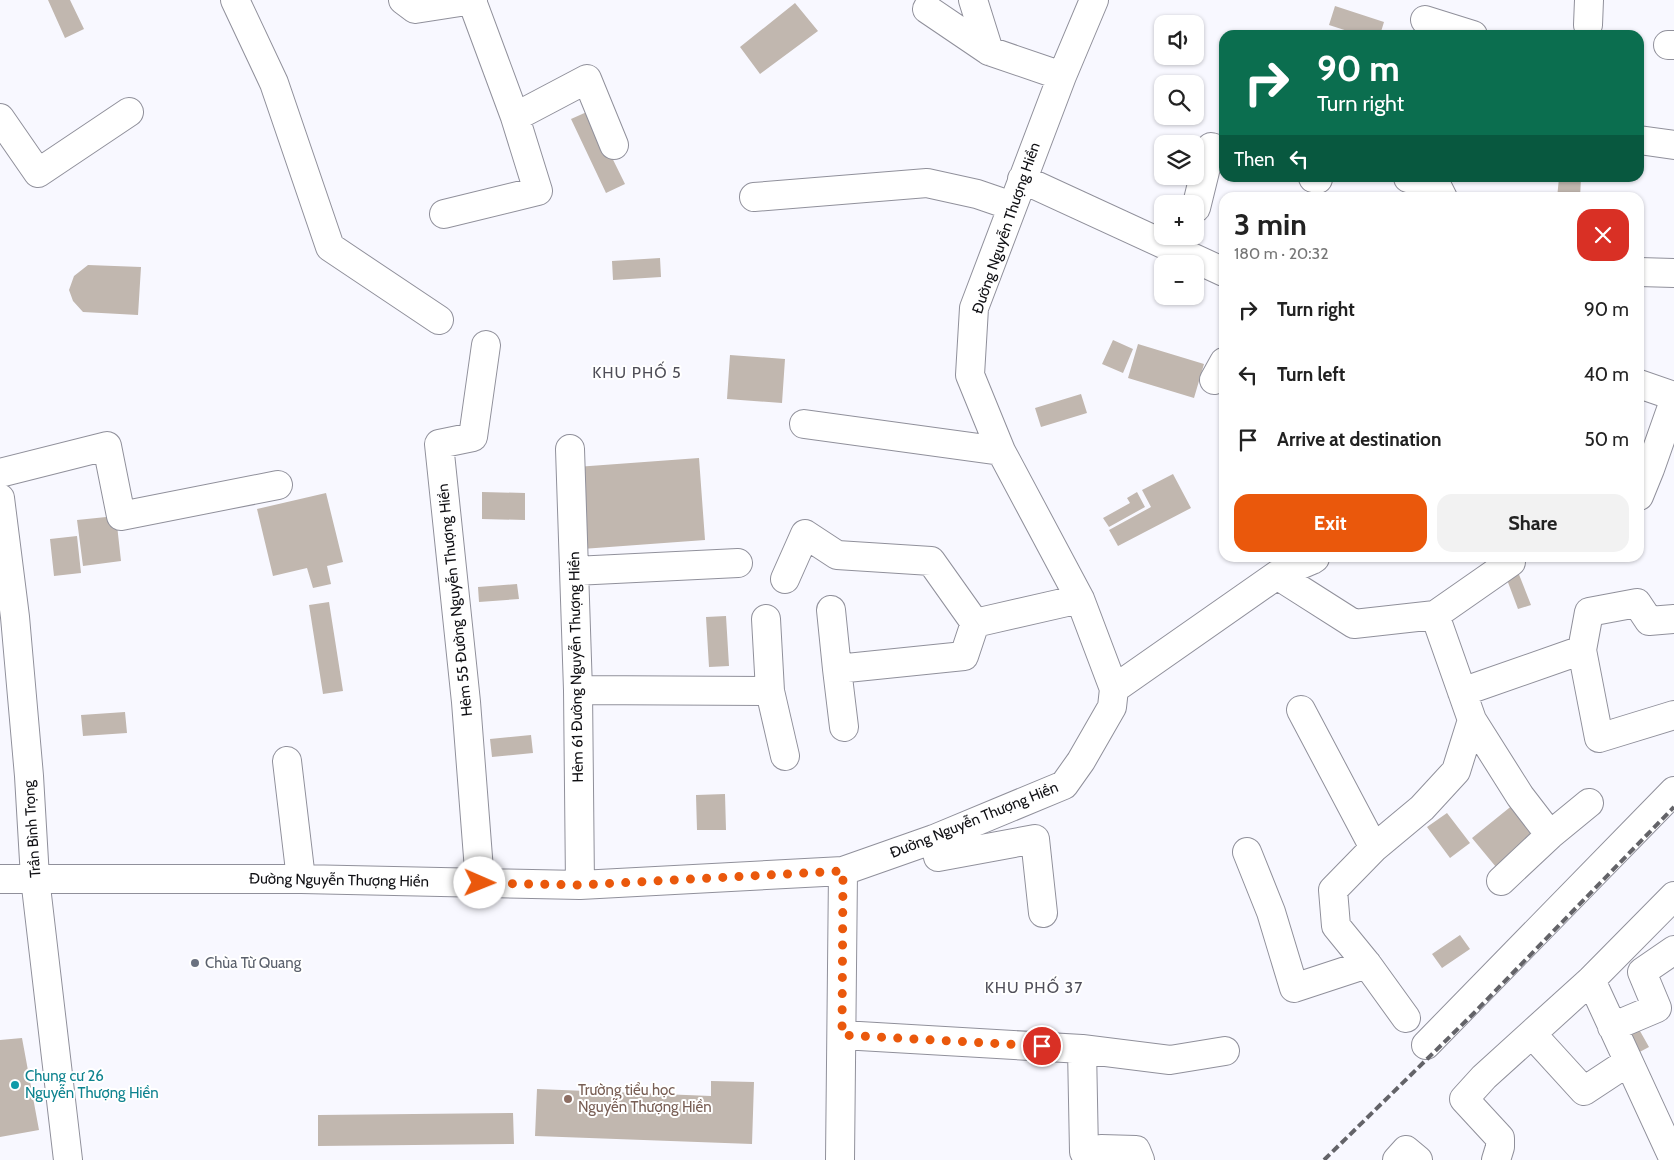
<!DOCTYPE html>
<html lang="en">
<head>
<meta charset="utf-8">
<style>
	:root { --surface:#fff; --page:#f2f2f2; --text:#222; --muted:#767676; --accent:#ea580c }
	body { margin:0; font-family:Cabin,sans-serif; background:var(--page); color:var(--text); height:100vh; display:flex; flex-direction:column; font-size:19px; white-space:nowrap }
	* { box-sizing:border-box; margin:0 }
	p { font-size:16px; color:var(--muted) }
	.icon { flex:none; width:28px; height:28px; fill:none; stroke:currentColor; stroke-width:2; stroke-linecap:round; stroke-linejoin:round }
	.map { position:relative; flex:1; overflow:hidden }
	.panel { position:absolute; left:1219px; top:192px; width:425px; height:370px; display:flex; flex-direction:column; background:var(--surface); border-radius:15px; box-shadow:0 1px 4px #0004 }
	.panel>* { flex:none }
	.top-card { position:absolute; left:1219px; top:30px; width:425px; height:152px; border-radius:15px; box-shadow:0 1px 4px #0004; background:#0b6e4f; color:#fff; overflow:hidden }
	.controls { position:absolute; left:1154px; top:15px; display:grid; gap:10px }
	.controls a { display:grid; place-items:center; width:50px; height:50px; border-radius:10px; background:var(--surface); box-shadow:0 1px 4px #0004; font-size:25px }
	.pin { position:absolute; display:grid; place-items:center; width:42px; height:42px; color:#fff; margin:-21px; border:2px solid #fff; border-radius:50%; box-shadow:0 1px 5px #0007 }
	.me { position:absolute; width:55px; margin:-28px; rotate:91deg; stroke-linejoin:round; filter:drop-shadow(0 0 4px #0008) }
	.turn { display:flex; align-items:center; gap:18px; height:105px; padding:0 15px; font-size:22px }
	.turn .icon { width:65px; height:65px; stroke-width:2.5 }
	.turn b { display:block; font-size:35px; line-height:42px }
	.then { display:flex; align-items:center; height:48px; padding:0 15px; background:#0003; gap:10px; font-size:19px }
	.round { display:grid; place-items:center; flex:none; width:52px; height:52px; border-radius:15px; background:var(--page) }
	.summary { display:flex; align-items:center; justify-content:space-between; height:85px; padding:0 15px }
	h1 { font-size:30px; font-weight:800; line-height:38px }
	.cta { display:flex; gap:10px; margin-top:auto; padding:10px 15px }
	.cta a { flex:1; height:58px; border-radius:15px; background:var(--accent); color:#fff; font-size:20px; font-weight:800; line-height:58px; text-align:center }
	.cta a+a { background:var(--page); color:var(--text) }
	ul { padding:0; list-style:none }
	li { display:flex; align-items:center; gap:15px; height:65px; padding:0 15px }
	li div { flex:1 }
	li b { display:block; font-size:19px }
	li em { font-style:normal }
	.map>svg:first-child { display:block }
</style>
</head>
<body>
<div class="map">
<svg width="1674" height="1160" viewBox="0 0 1674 1160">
	<rect width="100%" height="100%" fill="#f8f8ff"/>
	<path fill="#c1b7af" d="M48 0H70L84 29 65 38Z
		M795 3 818 31 760 74 740 47Z
		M1335 6 1384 22 1380 35H1360L1329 25Z
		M589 111 625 184 606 193 571 119Z
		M1559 178H1581L1580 198H1557Z
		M660 258 661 277 613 280 612 261Z
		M88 265 141 267 138 315 83 312 73 301 69 290 74 276Z
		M1113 340 1133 349 1123 373 1102 364Z
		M1138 344 1204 364 1194 398 1128 378Z
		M730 355 785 359 782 403 727 399Z
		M1081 394 1087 413 1041 427 1035 408Z
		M699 458 705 540 582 549 576 467Z
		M1173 474 1191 508 1118 546 1109 530 1151 507 1142 490Z
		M482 492 525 493V520L482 519Z
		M1137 492 1145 507 1109 527 1103 518 1130 503 1127 498Z
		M326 493 343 562 327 566 331 584 313 588 307 568 273 576 257 509Z
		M116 516 121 561 83 566 77 520Z
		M77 536 81 573 54 576 50 539Z
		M1518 572 1531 605 1518 609 1506 577Z
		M517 584 519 599 479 602 478 587Z
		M329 602 343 691 323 694 309 605Z
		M726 616 729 666 709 667 706 617Z
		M125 712 127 733 83 736 81 715Z
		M531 735 533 753 492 757 490 739Z
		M725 794 726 830H697L696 795Z
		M1514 804 1538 834 1496 867 1472 838Z
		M1447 813 1470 843 1450 858 1427 827Z
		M1460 935 1470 949 1442 968 1432 954Z
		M1636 1024 1649 1047 1634 1055 1622 1032Z
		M22 1038 39 1130 0 1137V1040Z
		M711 1081 754 1082 752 1144 535 1136 537 1089 711 1096Z
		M513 1113 514 1144 318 1146V1115Z"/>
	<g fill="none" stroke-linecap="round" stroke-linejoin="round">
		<defs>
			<path id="minor" d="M235 0 274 83 330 247 439 320
				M403 0 415 9 473 0
				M973 0 989 51
				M472 1 515 117 587 79 614 145
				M927 9 989 51 1062 76
				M1425 20 1473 35
				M1588 25 1589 0
				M1668 45H1674
				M0 118 38 173 129 112
				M1639 140 1674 145
				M1313 178 1318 179
				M1408 178 1438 188 1443 198
				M1022 179 1224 272
				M754 197 927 183 977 194 1012 206
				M1195 208H1196L1211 147 1224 151
				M444 214 538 191 515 117
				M1639 272 1674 273
				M1214 380 1224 362
				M1639 384 1674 396
				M804 424 1001 451
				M570 449 578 690 580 885
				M0 473 107 446 121 516 278 485
				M1639 496 1650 469 1674 401
				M0 498 15 617 29 776 35 878 68 1160
				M574 571 738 563
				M1277 575 1312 560 1315 558
				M785 579 805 534 837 555 931 561 975 623 1080 599
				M831 610 837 669
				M1435 615 1511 562V558
				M1674 619 1649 621 1637 603 1589 612 1582 650 1599 738 1674 715
				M1114 689 1277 575 1354 624 1435 615 1472 720 1456 771 1422 808 1374 848 1333 890 1336 926 1367 964 1406 1018
				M578 690 770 691 766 619
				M770 691 785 756
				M1462 692 1582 650
				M1301 710 1374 848
				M1472 720 1520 796 1550 835 1501 881
				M844 727 837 669 964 656 975 623
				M287 761 301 879
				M1550 835 1589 803
				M934 839 938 857 1035 839 1043 913
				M1247 852 1271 912 1294 988 1367 964
				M0 879H301L580 885 843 871 934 839 1064 785 1081 761 1112 707 1114 689 1080 599 1001 451 970 375 974 308 1062 76 1094 0
				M480 883 466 702 439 444 473 437 486 345
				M1591 980 1674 1160
				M1612 1027 1657 1008 1642 972 1674 950
				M1532 1034 1584 1091 1628 1062
				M842 1035 1082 1049 1084 1152 1101 1149 1102 1160
				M1426 1045 1674 791
				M1082 1049 1170 1060 1225 1051
				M1101 1149 1136 1150 1140 1160
				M840 1160 843 871
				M1397 1160 1406 1150 1418 1160
				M1496 1160 1500 1147V1138L1464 1099 1484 1077 1591 980 1674 896"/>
		</defs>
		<use href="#minor" stroke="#90909b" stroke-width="30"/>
		<use href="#minor" stroke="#fff" stroke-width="28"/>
		<path stroke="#636368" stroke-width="4" stroke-dasharray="8 4" stroke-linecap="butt" d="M1324 1160 1472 1015 1674 807"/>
	</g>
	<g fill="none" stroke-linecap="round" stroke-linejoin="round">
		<path stroke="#ea580c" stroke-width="9" stroke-dasharray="0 16.2" d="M480 883 580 885 843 871 842 1035 1042 1046"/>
	</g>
	<circle fill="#6b7280" stroke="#fff" stroke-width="2" cx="195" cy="963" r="5"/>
	<circle fill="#0f9aa8" stroke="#fff" stroke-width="2" cx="15" cy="1085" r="5"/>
	<circle fill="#8d6e63" stroke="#fff" stroke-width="2" cx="568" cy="1099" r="5"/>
	<g text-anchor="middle" stroke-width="4" stroke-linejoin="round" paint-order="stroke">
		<g font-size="15" fill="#101014" stroke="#fff">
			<text transform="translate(1006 228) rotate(-71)" y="5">Đường Nguyễn Thượng Hiền</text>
			<text transform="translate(455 600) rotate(-96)" y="5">Hẻm 55 Đường Nguyễn Thượng Hiền</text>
			<text transform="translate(576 667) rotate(-91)" y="5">Hẻm 61 Đường Nguyễn Thượng Hiền</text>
			<text transform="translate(974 820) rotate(-22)" y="5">Đường Nguyễn Thượng Hiền</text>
			<text transform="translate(32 829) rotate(-94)" y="5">Trần Bình Trọng</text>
			<text transform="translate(339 880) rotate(1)" y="5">Đường Nguyễn Thượng Hiền</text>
		</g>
		<g font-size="15" fill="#5b616d" stroke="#fff" text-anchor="start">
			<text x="205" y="968">Chùa Từ Quang</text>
		</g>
		<g font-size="15" fill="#0d838f" stroke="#fff" text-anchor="start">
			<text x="25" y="1081">Chung cư 26<tspan x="25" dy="17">Nguyễn Thượng Hiền</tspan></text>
		</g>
		<g font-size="15" fill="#785e54" stroke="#fff" text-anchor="start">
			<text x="578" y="1095">Trường tiểu học<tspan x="578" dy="17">Nguyễn Thượng Hiền</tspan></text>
		</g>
		<g font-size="16" letter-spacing="1" fill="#504f59" stroke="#fff">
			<text x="637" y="378">KHU PHỐ 5</text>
			<text x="1034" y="993">KHU PHỐ 37</text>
		</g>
	</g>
</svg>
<div class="controls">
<a><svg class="icon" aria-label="sound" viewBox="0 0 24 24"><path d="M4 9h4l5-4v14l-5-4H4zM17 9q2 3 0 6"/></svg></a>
<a><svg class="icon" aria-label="search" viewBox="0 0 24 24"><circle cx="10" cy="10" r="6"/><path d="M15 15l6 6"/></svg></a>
<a><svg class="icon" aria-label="layers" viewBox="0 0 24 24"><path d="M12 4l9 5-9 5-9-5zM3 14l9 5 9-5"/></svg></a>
<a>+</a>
<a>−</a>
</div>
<div class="pin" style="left:1042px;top:1046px;background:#d93025"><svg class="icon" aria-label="arrive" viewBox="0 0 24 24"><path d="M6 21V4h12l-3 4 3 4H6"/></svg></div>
<svg class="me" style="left:480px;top:883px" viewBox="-20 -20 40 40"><circle r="19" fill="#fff"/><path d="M0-13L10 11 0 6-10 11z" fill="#ea580c"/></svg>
<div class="top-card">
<div class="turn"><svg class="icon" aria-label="right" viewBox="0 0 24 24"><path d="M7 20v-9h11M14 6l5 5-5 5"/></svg><div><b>90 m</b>Turn right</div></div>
<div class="then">Then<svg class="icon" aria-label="left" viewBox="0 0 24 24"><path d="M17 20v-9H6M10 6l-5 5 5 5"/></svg></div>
</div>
<section class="panel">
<div class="summary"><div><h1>3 min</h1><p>180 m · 20:32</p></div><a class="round" style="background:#d93025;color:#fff"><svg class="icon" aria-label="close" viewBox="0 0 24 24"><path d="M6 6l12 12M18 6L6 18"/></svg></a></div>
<ul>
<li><svg class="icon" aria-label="right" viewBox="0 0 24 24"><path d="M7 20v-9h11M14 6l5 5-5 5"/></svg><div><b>Turn right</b></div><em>90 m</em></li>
<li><svg class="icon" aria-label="left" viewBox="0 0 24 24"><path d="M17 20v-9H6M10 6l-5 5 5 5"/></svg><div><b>Turn left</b></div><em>40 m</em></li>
<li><svg class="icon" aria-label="arrive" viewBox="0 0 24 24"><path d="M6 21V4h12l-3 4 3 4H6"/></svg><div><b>Arrive at destination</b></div><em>50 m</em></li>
</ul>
<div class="cta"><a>Exit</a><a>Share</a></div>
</section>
</div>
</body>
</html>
